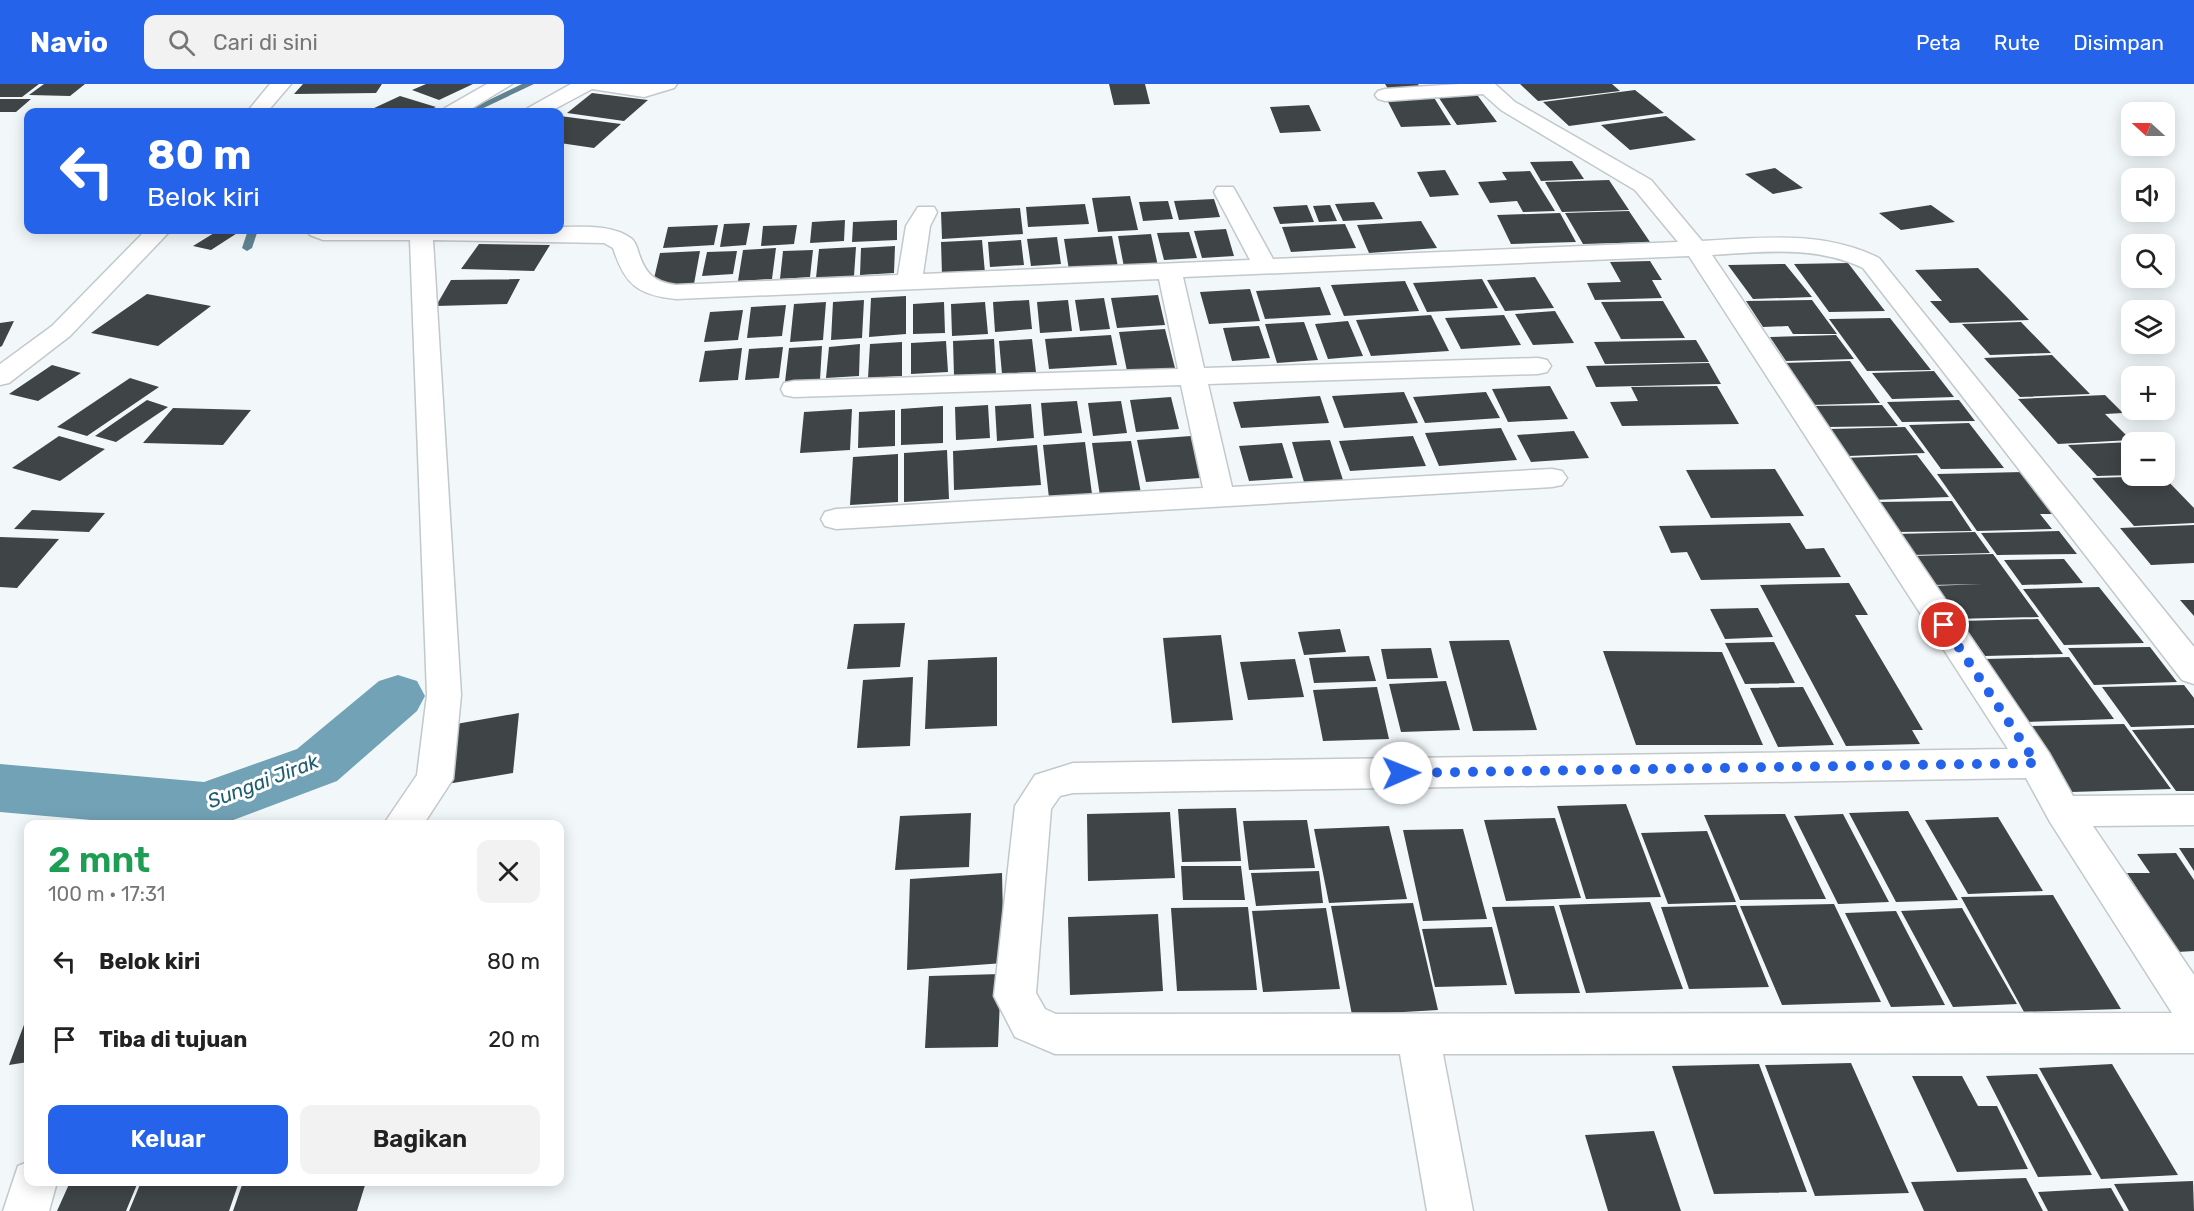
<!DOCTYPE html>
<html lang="id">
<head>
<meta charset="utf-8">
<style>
	:root { --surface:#fff; --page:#f2f2f2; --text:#222; --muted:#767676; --accent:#2563eb }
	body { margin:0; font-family:Rubik,sans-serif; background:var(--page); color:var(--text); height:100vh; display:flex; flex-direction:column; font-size:22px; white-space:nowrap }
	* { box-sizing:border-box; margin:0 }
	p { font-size:20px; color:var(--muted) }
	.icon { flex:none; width:33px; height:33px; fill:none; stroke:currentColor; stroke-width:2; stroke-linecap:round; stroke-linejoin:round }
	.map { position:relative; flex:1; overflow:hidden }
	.drawer { position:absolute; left:24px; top:736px; width:540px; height:366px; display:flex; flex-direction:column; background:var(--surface); border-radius:12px; box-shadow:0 3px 15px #0003 }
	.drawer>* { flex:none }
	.banner { position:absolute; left:24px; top:24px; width:540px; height:126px; border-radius:12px; box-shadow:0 3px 15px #0003; background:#2563eb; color:#fff; overflow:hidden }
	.needle { width:39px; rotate:291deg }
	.fabs { position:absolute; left:2121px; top:18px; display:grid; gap:12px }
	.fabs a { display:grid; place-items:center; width:54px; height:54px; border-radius:12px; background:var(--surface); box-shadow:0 3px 15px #0003; font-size:30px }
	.pin { position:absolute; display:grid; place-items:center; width:51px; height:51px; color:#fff; margin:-26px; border:3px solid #fff; border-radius:50%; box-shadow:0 2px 6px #0007 }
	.me { position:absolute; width:66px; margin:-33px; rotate:89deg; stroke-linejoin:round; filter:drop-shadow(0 0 4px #0008) }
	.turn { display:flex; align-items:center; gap:21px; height:126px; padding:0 24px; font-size:27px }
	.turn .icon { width:78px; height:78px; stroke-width:2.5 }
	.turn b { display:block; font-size:42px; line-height:51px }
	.round { display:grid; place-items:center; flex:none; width:63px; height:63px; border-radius:12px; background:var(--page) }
	.summary { display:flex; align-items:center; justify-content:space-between; height:102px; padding:0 24px }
	h1 { font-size:36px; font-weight:600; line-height:45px; color:#1e9e55 }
	.cta { display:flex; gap:12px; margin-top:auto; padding:12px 24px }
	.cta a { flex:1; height:69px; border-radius:12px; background:var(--accent); color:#fff; font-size:24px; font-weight:600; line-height:69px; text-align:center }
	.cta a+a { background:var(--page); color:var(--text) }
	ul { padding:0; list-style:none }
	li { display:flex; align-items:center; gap:18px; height:78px; padding:0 24px }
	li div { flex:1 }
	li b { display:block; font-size:22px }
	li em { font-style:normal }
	header { display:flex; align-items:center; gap:36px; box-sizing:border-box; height:84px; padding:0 30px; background:var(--accent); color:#fff }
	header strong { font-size:28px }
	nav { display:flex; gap:33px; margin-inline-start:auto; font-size:21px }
	.search { width:420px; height:54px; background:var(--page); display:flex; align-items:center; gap:15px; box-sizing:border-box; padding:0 21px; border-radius:12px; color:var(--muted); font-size:22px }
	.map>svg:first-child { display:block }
</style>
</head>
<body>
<header>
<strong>Navio</strong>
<div class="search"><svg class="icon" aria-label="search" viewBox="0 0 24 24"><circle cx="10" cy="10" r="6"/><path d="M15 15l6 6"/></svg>Cari di sini</div>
<nav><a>Peta</a><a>Rute</a><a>Disimpan</a></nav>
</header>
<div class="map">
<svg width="2194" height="1127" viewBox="0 0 2194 1127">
	<rect width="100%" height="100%" fill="#f2f8fa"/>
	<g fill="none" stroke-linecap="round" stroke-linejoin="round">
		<path fill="#618390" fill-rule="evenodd" d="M522 0H534L475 28H464Z
			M248 146H258L252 164 247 167 242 164Z"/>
		<path fill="#72a2b5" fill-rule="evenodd" d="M398 591 417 597 425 612 417 627 337 697 220 741H148L0 728V680L204 698 297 665 379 597Z"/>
	</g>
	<path fill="#3f4446" d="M0 0H39L22 13H0Z
		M44 0H85L70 12 29 11Z
		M303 0H382L376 9 294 10Z
		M426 0H473L439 16 412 6Z
		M1109 0H1145L1150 20 1114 21Z
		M1385 0H1418L1422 6 1390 8Z
		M1520 0H1612L1620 7 1538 17Z
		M1635 6 1664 29 1569 42 1543 18Z
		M1475 8 1497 38 1457 41 1437 11Z
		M592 9 648 16 624 37 567 29Z
		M400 12 436 23 425 28H383L372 25Z
		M1433 12 1451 41 1401 43 1386 14Z
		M0 15H31L16 28H0Z
		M1309 21 1321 47 1280 49 1270 23Z
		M560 32 621 40 594 64 560 59Z
		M1666 32 1696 56 1630 66 1601 41Z
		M1572 77 1584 95 1541 97 1530 78Z
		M1775 84 1803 104 1773 110 1745 90Z
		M1445 86 1459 111 1430 113 1417 88Z
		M1530 87 1555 127 1523 128 1517 117 1490 119 1478 98 1507 96 1502 88Z
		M1609 96 1629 126 1562 128 1545 98Z
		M1130 112 1138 146 1098 148 1092 114Z
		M1214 115 1220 133 1179 136 1174 117Z
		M1168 117 1173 135 1143 137 1139 118Z
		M1374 118 1383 135 1343 137 1335 120Z
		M1085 120 1089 140 1028 143 1026 123Z
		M1307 121 1314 138 1280 140 1273 123Z
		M1330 121 1337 137 1319 138 1313 122Z
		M1931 121 1955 138 1901 146 1879 129Z
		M1020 124 1023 150 942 155 941 128Z
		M1629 127 1650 158 1583 160 1565 129Z
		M1560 129 1576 158 1511 160 1497 131Z
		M845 136 844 157 810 159 812 138Z
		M897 136V156L852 158 853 138Z
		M1421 137 1437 164 1369 169 1357 141Z
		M750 139 746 161 720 163 724 140Z
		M1345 140 1356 164 1291 168 1282 143Z
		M718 141 714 161 663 164 668 143Z
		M797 141 794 160 761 162 763 142Z
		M1226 145 1234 172 1202 174 1194 147Z
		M219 146H242L211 166 193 162Z
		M1189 148 1197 174 1164 176 1157 149Z
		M1151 150 1158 182 1124 183 1118 152Z
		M1112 152 1118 183 1069 186 1064 155Z
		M1057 153 1061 180 1031 182 1027 155Z
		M982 156 985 189 942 191 941 158Z
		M1021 156 1024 181 990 183 988 158Z
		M479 160 550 161 534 187 461 185Z
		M895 162 894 189 860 191 861 164Z
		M856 163 854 192 816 194 819 165Z
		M776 164 772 195 738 197 743 166Z
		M813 166 810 193 780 195 783 167Z
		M700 167 694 200 652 203 660 169Z
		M737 167 733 190 702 192 707 168Z
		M1650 177 1662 196H1652L1662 214 1595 216 1587 199 1621 198 1610 178Z
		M1848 179 1885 227 1829 228 1794 180Z
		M1785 180 1812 213 1753 215 1728 181Z
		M1978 184 2008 214 2029 236 1950 239 1930 217H1942L1915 186Z
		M1535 193 1554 224 1505 227 1487 196Z
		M520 195 507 220 436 222 451 196Z
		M1482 195 1498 224 1427 228 1413 199Z
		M1405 197 1419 227 1344 232 1331 201Z
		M1320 203 1331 231 1265 235 1256 207Z
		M1250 205 1260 237 1209 240 1200 208Z
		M147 210 211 222 158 262 91 249Z
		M1158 211 1165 241 1117 244 1111 214Z
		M906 212V250L869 253 871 214Z
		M1104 214 1110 245 1080 247 1075 216Z
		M864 216 862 254 831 256 833 218Z
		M1029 216 1032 245 995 248 993 218Z
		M1068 216 1072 247 1040 249 1037 218Z
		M1812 216 1837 250H1793L1788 242 1763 243 1746 217Z
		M1663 217 1685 254 1621 255 1601 218Z
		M826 218 823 256 790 258 794 220Z
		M944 218 945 249 913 250V220Z
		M985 218 988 250 952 252 951 220Z
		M786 221 782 252 747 254 751 223Z
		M743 226 738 256 704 258 710 228Z
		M1555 227 1574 259 1533 261 1515 230Z
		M1431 231 1449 267 1371 272 1356 236Z
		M1504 231 1521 261 1461 265 1445 234Z
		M1890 234 1931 286 1867 287 1829 235Z
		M14 237 2 262 0 263V239Z
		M1348 237 1363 272 1328 275 1315 240Z
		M1304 238 1318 276 1277 279 1265 240Z
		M2021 238 2051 269 1990 271 1962 240Z
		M1259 242 1270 274 1232 277 1223 244Z
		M1165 245 1175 284 1127 287 1119 248Z
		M1111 251 1117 281 1049 285 1045 255Z
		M1836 251 1854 275 1786 277 1770 253Z
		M994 255 996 290 954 292 953 257Z
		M1032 255 1036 288 1002 290 999 257Z
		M1696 256 1709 278 1605 280 1594 258Z
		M946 257 948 288 911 290V259Z
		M902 258V292L868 294 870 260Z
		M860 260 859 292 826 294 829 263Z
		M822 262 820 296 785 298 789 264Z
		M783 263 779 294 745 296 749 265Z
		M742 264 738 296 699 298 705 267Z
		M2052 271 2090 310 2020 313 1984 274Z
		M1850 277 1880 319 1811 321 1783 279Z
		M1709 279 1721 300 1596 303 1586 282Z
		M52 281 81 289 38 317 9 310Z
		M1934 287 1954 313 1892 315 1872 289Z
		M130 294 159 303 87 352 57 343Z
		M1550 302 1568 335 1508 338 1492 305Z
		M1717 302 1739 340 1622 342 1610 318 1638 317 1631 303Z
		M1404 308 1418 339 1344 344 1332 312Z
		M1486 308 1500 334 1425 339 1413 313Z
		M2105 311 2123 329 2105 330 2131 356 2058 360 2018 315Z
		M1320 312 1329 339 1241 344 1233 318Z
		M1171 313 1179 345 1136 348 1130 316Z
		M147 316 168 323 116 358 95 352Z
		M1959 316 1975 337 1902 338 1887 318Z
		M1077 317 1082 349 1044 352 1041 319Z
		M1121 317 1127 349 1093 352 1088 319Z
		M1031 320 1034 354 997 357 995 322Z
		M988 321 990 354 956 356 955 323Z
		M1882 321 1898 342 1827 343 1813 322Z
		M943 322V359L901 361V325Z
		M173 324 251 326 223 361 143 359Z
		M852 325 850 366 800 369 804 328Z
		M895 326V362L858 364 859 328Z
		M1969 339 2004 384 1941 385 1909 341Z
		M1905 343 1925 369 1849 372 1830 345Z
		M1501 344 1517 376 1439 382 1425 349Z
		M1574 347 1589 374 1531 378 1517 351Z
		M59 352 105 365 60 397 12 384Z
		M1191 352 1200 394 1146 398 1137 356Z
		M1413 352 1426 382 1350 387 1339 357Z
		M1330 356 1343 396 1304 398 1292 358Z
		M1131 357 1141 409 1100 412 1092 359Z
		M1085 358 1092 410 1049 414 1043 361Z
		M2132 358V391L2097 392 2068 361Z
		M1282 359 1293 394 1249 397 1239 362Z
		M1037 361 1041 401 954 406 953 367Z
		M947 366 949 415 904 418V369Z
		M898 370V418L850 421 853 373Z
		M1917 371 1949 413 1872 416 1843 374Z
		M1775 385 1804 432 1711 434 1686 386Z
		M2023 388 2055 430H2040L2052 445 1977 447 1937 390Z
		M2163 392 2194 424V439L2134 442 2092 394Z
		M1952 417 1972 447 1895 448 1877 418Z
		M32 426 105 429 89 448 14 445Z
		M1790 439 1806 465 1824 464 1841 493 1701 496 1687 468 1671 469 1659 442Z
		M2194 441V479L2151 481 2120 444Z
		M2059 447 2077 470 1997 471 1981 449Z
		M1975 448 1990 469 1911 471 1896 450Z
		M0 453 59 455 17 504 0 503Z
		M1993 470 2039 533 1952 535 1930 502 1983 500 1930 501 1911 472Z
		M2064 475 2083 499 2022 501 2004 476Z
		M1849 499 1868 531H1855L1923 646H1912L1920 660 1846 662 1760 501Z
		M2099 503 2144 559 2064 561 2023 505Z
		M2180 516H2194V532Z
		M1758 524 1773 553 1725 555 1710 525Z
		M2038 535 2063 570 1985 572 1961 537Z
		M905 539 900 583 847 585 854 540Z
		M1340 545 1346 568 1304 571 1298 548Z
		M1221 551 1233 636 1172 639 1163 554Z
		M1509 556 1537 646 1473 647 1449 557Z
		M1774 558 1795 599 1745 600 1725 559Z
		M2150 563 2177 598 2094 601 2068 564Z
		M1431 564 1438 594 1387 595 1381 565Z
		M1603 567 1722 568 1763 661H1636Z
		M1369 572 1376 597 1314 599 1309 574Z
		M997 573V642L925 645 928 576Z
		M2069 573 2114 635 2027 638 1985 575Z
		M1295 575 1304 613 1248 616 1240 578Z
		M913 593 910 662 857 664 863 596Z
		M1446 597 1460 646 1401 648 1389 600Z
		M2184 601 2194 614V641L2131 643 2102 603Z
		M1377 603 1389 655 1323 657 1313 606Z
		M1803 603 1834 661 1778 663 1750 604Z
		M519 629 513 689 447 700 456 640Z
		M2124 640 2171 705 2071 708 2029 642Z
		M2194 644V707H2176L2132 646Z
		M1626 720 1661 813 1586 815 1557 722Z
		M1236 724 1241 777 1182 778 1178 725Z
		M1908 727 1958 816 1896 818 1849 729Z
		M1170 728 1175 794 1088 797 1087 730Z
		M971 729 969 783 895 786 900 732Z
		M1785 730 1826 815 1740 816 1704 731Z
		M1843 730 1889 818 1838 820 1794 732Z
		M1998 733 2043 807 1968 810 1925 736Z
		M1555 734 1581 814 1506 817 1484 736Z
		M1307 736 1315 784 1249 786 1243 737Z
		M1389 742 1407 815 1329 819 1314 745Z
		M1463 745 1487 835 1423 837 1403 746Z
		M1707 747 1736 818 1668 820 1641 749Z
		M2179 764H2194V787Z
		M2176 769 2194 796V867L2178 868 2127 789H2150L2137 770Z
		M1181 782H1241L1245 816H1183Z
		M1319 787 1323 819 1256 822 1251 789Z
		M1002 789 1004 879 907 886 910 795Z
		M2053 811 2121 925 2024 928 1961 813Z
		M1650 818 1683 905 1586 909 1559 821Z
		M1413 819 1438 926 1352 931 1331 822Z
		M1834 820 1881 918 1782 921 1740 822Z
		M1736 821 1769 903 1689 905 1661 823Z
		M1554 822 1580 909 1515 910 1492 823Z
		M1248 823 1257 906 1177 907 1171 824Z
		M1326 824 1340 905 1263 908 1252 827Z
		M1962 824 2017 920 1953 923 1901 827Z
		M1896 827 1945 921 1891 923 1845 829Z
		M1158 830 1163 907 1070 911 1068 833Z
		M1492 843 1507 901 1435 903 1422 845Z
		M1001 890 998 963 925 964 929 892Z
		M28 930V978L9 981Z
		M1851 979 1909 1109 1815 1112 1765 981Z
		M1759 980 1807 1108 1714 1110 1672 982Z
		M2112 980 2178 1091 2101 1095 2039 984Z
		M2037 990 2092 1091 2038 1093 1986 992Z
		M1912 992H1962L1978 1022H1997L2028 1085 1957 1088Z
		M1654 1047 1681 1127H1608L1585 1051Z
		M2026 1094 2043 1127H1924L1911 1098Z
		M2193 1097 2194 1127H2129L2114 1100Z
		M70 1098H138L126 1127H57Z
		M141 1098H239L229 1127H129Z
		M243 1098H366L357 1127H233Z
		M2111 1104 2124 1127H2048L2038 1108Z"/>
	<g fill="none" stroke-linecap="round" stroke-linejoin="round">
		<defs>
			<path id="minor" d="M270 0H291L267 28H247Z
				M487 0H512L466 28H442L445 24Z
				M571 0H677L674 4 644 13 592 5 549 28H525L528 24Z
				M1459 0H1495L1515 18 1651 96 1702 157C1762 154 1823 146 1879 174L2194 563V600L2182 596 1863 184C1815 161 1763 168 1712 171L2049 669 2073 712 2194 711V741L2093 742 2194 891V969L1443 970 1473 1127H1427L1400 970H1055L1015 953 994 912 1015 722 1035 691 1073 679 2008 665 1689 172 1183 193 1204 284 1538 274 1547 276 1551 282 1547 288 1538 290 1208 300 1232 403 1552 385 1562 387 1567 394 1562 401 1552 403 836 445 825 442 821 435 825 428 836 425 1203 404 1181 301 794 313 784 311 781 305 784 299 794 297 1178 285 1159 195 676 215C638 211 625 201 613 164L604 159 433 156 461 611 453 695 423 741H383L417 691 427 611 410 156H323L310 151 307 146H560V143C582 143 613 140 632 155 635 158 637 163 638 167 645 189 653 198 676 201L898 191 906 142 918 123H934L937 128 930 142 923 190 1250 176 1214 108 1217 103H1233L1236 108 1273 175 1678 158 1635 106 1501 26 1483 10 1385 17 1378 15 1375 11 1378 7 1385 5ZM2026 694 2050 738 2172 929 1056 930 1045 925 1036 909 1051 725 1060 712 1073 709Z
				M146 146H171L70 252 9 299 0 301V280L52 242Z
				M28 1078V1098H57L49 1127H3L18 1082Z"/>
		</defs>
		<use href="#minor" stroke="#c2c8cb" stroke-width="3"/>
		<use href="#minor" fill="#fff" fill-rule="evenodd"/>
	</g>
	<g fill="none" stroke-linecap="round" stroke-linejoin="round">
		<path stroke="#2563eb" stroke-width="10" stroke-dasharray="0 18" d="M1401 689 2036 679 1944 541"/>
	</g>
	<g text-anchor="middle" stroke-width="6" stroke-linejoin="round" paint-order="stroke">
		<g font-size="20" font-style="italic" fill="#1e5d72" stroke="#fff">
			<text transform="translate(263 697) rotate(-21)" y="7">Sungai Jirak</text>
		</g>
	</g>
</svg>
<div class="fabs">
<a><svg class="needle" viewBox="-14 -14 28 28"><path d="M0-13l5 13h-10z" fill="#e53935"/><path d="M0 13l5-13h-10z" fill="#767676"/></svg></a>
<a><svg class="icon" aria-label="sound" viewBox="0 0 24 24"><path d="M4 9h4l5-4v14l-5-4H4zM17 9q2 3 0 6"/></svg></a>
<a><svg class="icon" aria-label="search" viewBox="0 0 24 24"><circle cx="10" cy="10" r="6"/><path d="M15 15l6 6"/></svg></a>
<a><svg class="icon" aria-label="layers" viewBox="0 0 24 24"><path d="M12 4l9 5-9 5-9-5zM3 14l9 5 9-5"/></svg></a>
<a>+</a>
<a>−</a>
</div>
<div class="pin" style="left:1944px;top:541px;background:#d93025"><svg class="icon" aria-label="arrive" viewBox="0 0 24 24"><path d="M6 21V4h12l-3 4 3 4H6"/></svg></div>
<svg class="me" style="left:1401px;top:689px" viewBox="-20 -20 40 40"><circle r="19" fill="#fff"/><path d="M0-13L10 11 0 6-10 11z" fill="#2563eb"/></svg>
<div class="banner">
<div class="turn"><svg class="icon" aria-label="left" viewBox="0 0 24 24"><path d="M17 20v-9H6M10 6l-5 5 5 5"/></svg><div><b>80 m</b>Belok kiri</div></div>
</div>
<section class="drawer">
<div class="summary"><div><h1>2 mnt</h1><p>100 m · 17:31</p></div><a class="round"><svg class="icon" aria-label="close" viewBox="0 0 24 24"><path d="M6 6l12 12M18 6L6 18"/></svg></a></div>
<ul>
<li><svg class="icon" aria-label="left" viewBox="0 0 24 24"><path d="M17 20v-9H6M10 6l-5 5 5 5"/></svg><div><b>Belok kiri</b></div><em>80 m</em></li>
<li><svg class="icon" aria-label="arrive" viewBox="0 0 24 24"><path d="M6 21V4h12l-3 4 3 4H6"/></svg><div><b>Tiba di tujuan</b></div><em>20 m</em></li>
</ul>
<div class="cta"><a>Keluar</a><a>Bagikan</a></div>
</section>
</div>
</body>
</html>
